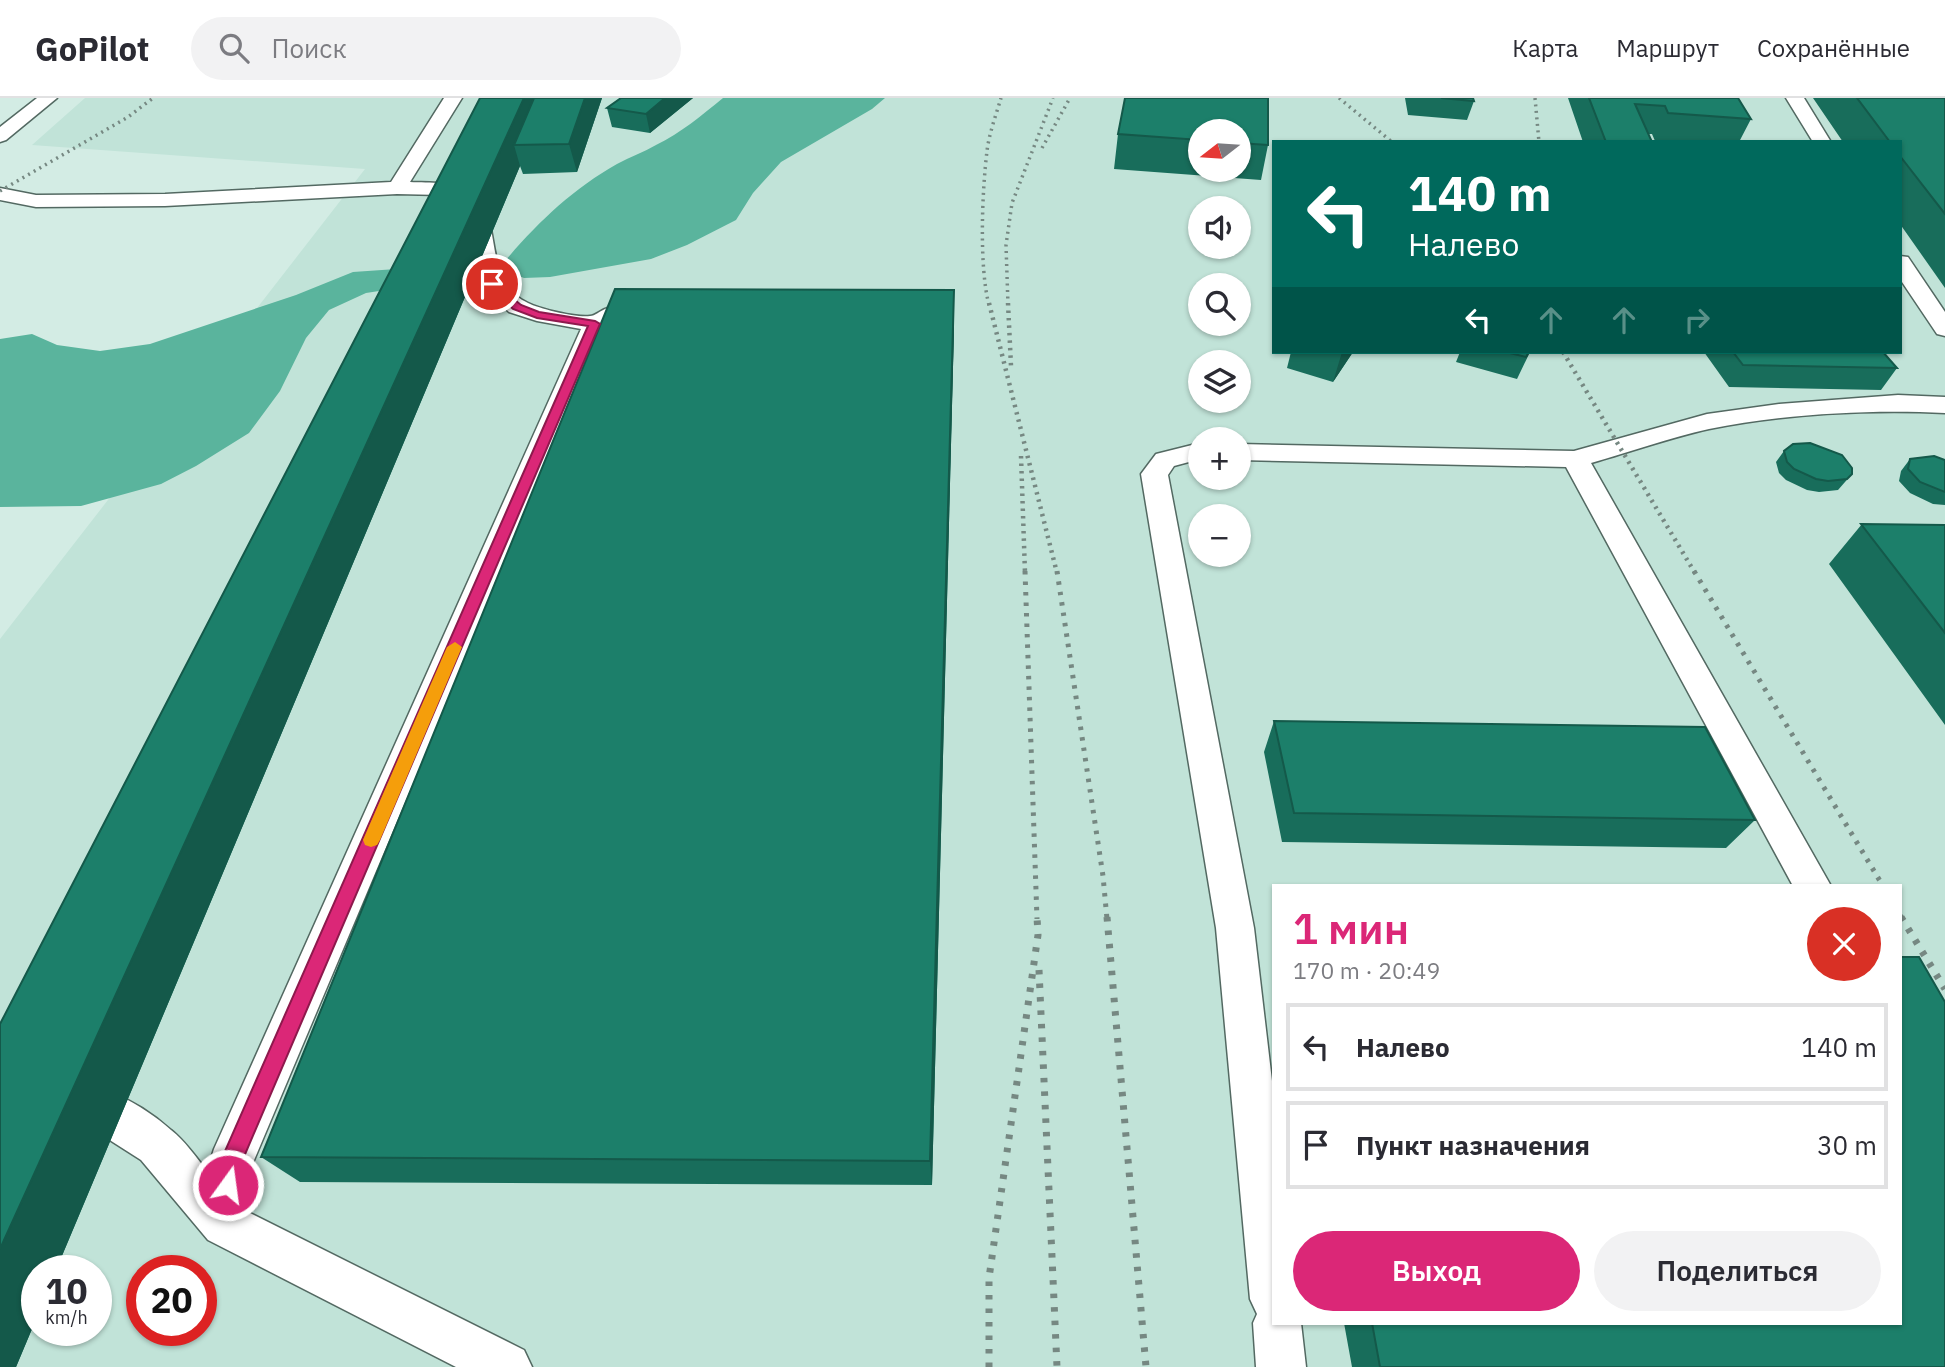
<!DOCTYPE html>
<html lang="ru">
<head>
<meta charset="utf-8">
<style>
	:root { --surface:#fff; --page:#f2f2f3; --text:#2b2b33; --muted:#7c7c81; --line:#e1e1e2; --accent:#db2777 }
	body { margin:0; font-family:"IBM Plex Sans",sans-serif; background:var(--page); color:var(--text); height:100vh; display:flex; flex-direction:column; font-size:26px; white-space:nowrap }
	* { box-sizing:border-box; margin:0 }
	p { font-size:23px; color:var(--muted) }
	.icon { flex:none; width:38px; height:38px; fill:none; stroke:currentColor; stroke-width:2; stroke-linecap:round; stroke-linejoin:round }
	.map { position:relative; flex:1; overflow:hidden }
	.drawer { position:absolute; left:1272px; top:786px; width:630px; height:441px; display:flex; flex-direction:column; background:var(--surface); border-radius:0px; box-shadow:0 2px 5px #0004 }
	.drawer>* { flex:none }
	.top-card { position:absolute; left:1272px; top:42px; width:630px; height:214px; border-radius:0px; box-shadow:0 2px 5px #0004; background:#00695c; color:#fff; overflow:hidden }
	.needle { width:46px; rotate:253deg }
	.fabs { position:absolute; left:1188px; top:21px; display:grid; gap:14px }
	.fabs a { display:grid; place-items:center; width:63px; height:63px; border-radius:50%; background:var(--surface); box-shadow:0 2px 5px #0004; font-size:35px }
	.speed { position:absolute; left:21px; top:1157px; display:flex; gap:14px; font-size:35px; font-weight:700; text-align:center }
	.speed>* { display:grid; place-content:center; width:91px; height:91px; border-radius:50%; background:var(--surface); box-shadow:0 2px 5px #0004; line-height:1 }
	.speed small { font-size:18px; font-weight:400 }
	.speed .limit { border:10px solid #d22; background:#fff; color:#111 }
	.pin { position:absolute; display:grid; place-items:center; width:60px; height:60px; color:#fff; margin:-30px; border:4px solid #fff; border-radius:50%; box-shadow:0 2px 7px #0007 }
	.me { position:absolute; width:77px; margin:-38px; rotate:14deg; stroke-linejoin:round; filter:drop-shadow(0 0 5px #0008) }
	.turn { display:flex; align-items:center; gap:24px; height:147px; padding:0 21px; font-size:32px }
	.turn .icon { width:91px; height:91px; stroke-width:2.5 }
	.turn b { display:block; font-size:49px; line-height:60px }
	.lanes { display:flex; align-items:center; height:66px; padding:0 21px; background:#0003; justify-content:center; gap:35px; direction:ltr }
	.lanes .off { opacity:.35 }
	.round { display:grid; place-items:center; flex:none; width:74px; height:74px; border-radius:37px; background:var(--page) }
	.summary { display:flex; align-items:center; justify-content:space-between; height:119px; padding:0 21px }
	h1 { font-size:42px; font-weight:600; line-height:52px; color:var(--accent) }
	.primary-button { display:flex; gap:14px; margin-top:auto; padding:14px 21px }
	.primary-button a { flex:1; height:80px; border-radius:42px; background:var(--accent); color:#fff; font-size:28px; font-weight:600; line-height:80px; text-align:center }
	.primary-button a+a { background:var(--page); color:var(--text) }
	ul { padding:0; list-style:none }
	li { display:flex; align-items:center; gap:21px; height:88px; margin:0 14px 10px; padding:0 7px; border:4px solid var(--line); border-radius:0px }
	li div { flex:1 }
	li b { display:block; font-size:26px }
	li em { font-style:normal }
	header { display:flex; align-items:center; gap:42px; box-sizing:border-box; height:98px; padding:0 35px; background:var(--surface); border-bottom:2px solid var(--line) }
	header strong { font-size:33px }
	nav { display:flex; gap:38px; margin-inline-start:auto; font-size:24px }
	.search { width:490px; height:63px; background:var(--page); display:flex; align-items:center; gap:18px; box-sizing:border-box; padding:0 24px; border-radius:38px; color:var(--muted); font-size:26px }
	.map>svg:first-child { display:block }
</style>
</head>
<body>
<header>
<strong>GoPilot</strong>
<div class="search"><svg class="icon" aria-label="search" viewBox="0 0 24 24"><circle cx="10" cy="10" r="6"/><path d="M15 15l6 6"/></svg>Поиск</div>
<nav><a>Карта</a><a>Маршрут</a><a>Сохранённые</a></nav>
</header>
<div class="map">
<svg width="1945" height="1269" viewBox="0 0 1945 1269">
	<rect width="100%" height="100%" fill="#d3ece4"/>
	<path fill="#c1e3d8" fill-rule="evenodd" d="M85 0H1945V1269H0V541L365 71 32 47ZM1200 33H1239V72H1200ZM1274 44H1900V254H1274ZM1200 110H1239V149H1200ZM1200 187H1239V226H1200ZM1200 264H1239V303H1200ZM1200 341H1239V380H1200ZM1200 418H1239V457H1200ZM1274 788H1900V1225H1274ZM37 1172H96V1232H37ZM142 1172H201V1232H142Z"/>
	<path fill="#5ab49d" d="M723 0H885L872 11 781 64 753 95 736 122 687 147 651 161 550 179 524 180 509 174 506 162C537 125 574 90 617 66 630 59 644 54 656 47 681 35 702 17 723 0Z
		M411 170 392 191 366 195 329 212 306 240 280 293 249 335 196 368 161 386 81 408 0 409V241L32 236 57 247 100 253 150 246 296 197 353 174Z"/>
	<g fill="none" stroke-linecap="round" stroke-linejoin="round">
		<defs>
			<path id="service" d="M37 0H57L6 42 0 44V29Z
				M444 0H462L410 84C429 85 456 83 473 95 504 118 481 184 528 205 540 211 577 220 590 218 595 218 600 213 605 211 617 205 638 200 651 203L654 208 651 213 623 219 605 230 252 1067 248 1114 524 1252 532 1269H456L208 1142 141 1062 83 1025H45L15 1047 0 1054V1006C11 998 23 987 37 983 81 973 139 1003 171 1032 185 1043 196 1059 207 1073L214 1051 581 231 537 223 509 214 484 191 464 111 459 103 441 97 397 96 165 108 36 109 0 102V90L36 97 165 96 391 84Z
				M1786 0H1804L1831 44H1813Z
				M1900 158 1908 159 1945 214V238L1937 236 1900 181Z
				M1898 297 1945 299V315C1870 311 1784 316 1709 331 1669 340 1630 354 1591 365L1831 788H1793L1566 369 1239 362V346L1574 353 1707 316 1779 306Z
				M1200 345V361L1174 368 1168 377 1254 830 1274 1000V1225H1301L1306 1269H1256L1253 1225 1257 1216 1250 1201 1216 830 1141 376 1156 356Z"/>
		</defs>
		<use href="#service" stroke="#536962" stroke-width="3"/>
		<use href="#service" fill="#fff" fill-rule="evenodd"/>
		<path stroke="#768882" stroke-width="3.5" stroke-dasharray="2 4.5" stroke-linecap="butt" d="M1339 0 1392 44
			M1535 0 1539 44
			M1042 50 1070 0
			M0 93 128 19 153 0
			M989 207C979 169 982 94 987 53 989 36 996 17 1001 0
			M1008 207 1006 147 1012 105 1053 0"/>
		<path stroke="#768882" stroke-width="4.5" stroke-dasharray="2.5 5" stroke-linecap="butt" d="M989 205 1057 475
			M1008 205 1011 268
			M1563 254 1695 475
			M1021 358 1025 475"/>
		<path stroke="#768882" stroke-width="5" stroke-dasharray="3.5 7" stroke-linecap="butt" d="M1025 473 1037 821
			M1057 473 1103 778 1107 821
			M1694 473 1883 788
			M1900 817 1902 821"/>
		<path stroke="#768882" stroke-width="7" stroke-dasharray="4.5 9" stroke-linecap="butt" d="M1107 819 1146 1269
			M1901 819 1945 891
			M1039 872 1057 1269
			M989 1269V1180L1038 837 1037 819"/>
	</g>
	<path fill="#186d5b" fill-rule="evenodd" d="M480 0H602L577 74 523 76 520 68 56 1172H37V1219L16 1269H0Z
		M621 0H693L650 35 612 29 607 10Z
		M1125 0H1268V47L1261 82 1114 71 1118 36ZM1200 33H1239V72H1200Z
		M1405 0H1473L1474 3 1467 22 1408 17Z
		M1568 0H1738L1751 21 1739 44H1669L1655 43 1652 36H1648L1652 44H1583Z
		M1813 0H1945V190L1900 126V44H1843Z
		M954 230 932 1087 300 1084 261 1059Z
		M1291 254H1353L1333 284 1287 270Z
		M1460 254H1530L1517 281 1456 264Z
		M1704 254H1883L1897 270 1881 292 1729 289Z
		M1784 353 1852 376 1838 392 1819 394 1807 392 1786 382 1779 375 1776 364Z
		M1910 361 1945 362V407L1933 406 1910 395 1899 383 1901 373Z
		M1862 426 1945 427V627L1829 466Z
		M1274 623 1755 722 1726 750 1282 744 1264 654Z
		M1344 1225H1900L1945 1269H1352Z"/>
	<path fill="#14594a" d="M524 0H549L514 47 520 68 56 1172H37V1219L16 1269H0V1151Z
		M585 0H602L577 74 569 46Z
		M665 0H693L650 35 646 16Z
		M954 192V230L932 1087 930 1063Z
		M1342 254H1353L1333 284Z"/>
	<path fill="#1c7f6a" stroke="#14594a" stroke-width="2" d="M480 0H524L0 1151V926Z
		M534 0H585L569 46 514 47Z
		M621 0H665L646 16 607 10Z
		M1125 0H1268V47L1239 45V33H1200V42L1118 36Z
		M1441 0H1473L1474 3Z
		M1589 0H1738L1751 21 1668 15 1665 8 1635 6 1652 44H1606Z
		M1857 0H1945V116L1900 58V44H1890Z
		M615 191 954 192 930 1063 261 1059Z
		M1506 254H1529L1526 259Z
		M1733 254H1883L1897 270 1743 267Z
		M1810 345 1842 357 1852 370V376L1847 381 1828 383 1816 381 1794 371 1787 364 1784 353 1793 346Z
		M1934 358 1945 362V394L1920 384 1908 371 1910 361Z
		M1861 426 1945 427V535Z
		M1274 623 1705 629 1755 722 1294 715Z
		M1900 859H1919L1945 904V1269H1380L1372 1225H1900Z"/>
	<path fill="#db2777" stroke="#8e194d" stroke-width="2" d="M492 183 521 207 539 214 595 223 600 226 240 1068 235 1094 228 1097 220 1094 217 1087 222 1060 588 228 537 220 513 211 488 188 487 186Z"/>
	<path fill="#f59e0b" d="M455 544 462 549 380 742 377 747 371 749 365 747 363 742 447 549Z"/>
</svg>
<div class="fabs">
<a><svg class="needle" viewBox="-14 -14 28 28"><path d="M0-13l5 13h-10z" fill="#e53935"/><path d="M0 13l5-13h-10z" fill="#7c7c81"/></svg></a>
<a><svg class="icon" aria-label="sound" viewBox="0 0 24 24"><path d="M4 9h4l5-4v14l-5-4H4zM17 9q2 3 0 6"/></svg></a>
<a><svg class="icon" aria-label="search" viewBox="0 0 24 24"><circle cx="10" cy="10" r="6"/><path d="M15 15l6 6"/></svg></a>
<a><svg class="icon" aria-label="layers" viewBox="0 0 24 24"><path d="M12 4l9 5-9 5-9-5zM3 14l9 5 9-5"/></svg></a>
<a>+</a>
<a>−</a>
</div>
<div class="speed"><div>10<small>km/h</small></div><div class="limit">20</div></div>
<div class="pin" style="left:492px;top:186px;background:#d93025"><svg class="icon" aria-label="arrive" viewBox="0 0 24 24"><path d="M6 21V4h12l-3 4 3 4H6"/></svg></div>
<svg class="me" style="left:228px;top:1087px" viewBox="-20 -20 40 40"><circle r="17" fill="#db2777" stroke="#fff" stroke-width="3"/><path d="M0-11L8 9 0 5-8 9z" fill="#fff"/></svg>
<div class="top-card">
<div class="turn"><svg class="icon" aria-label="left" viewBox="0 0 24 24"><path d="M17 20v-9H6M10 6l-5 5 5 5"/></svg><div><b>140 m</b>Налево</div></div>
<div class="lanes"><svg class="icon" aria-label="left" viewBox="0 0 24 24"><path d="M17 20v-9H6M10 6l-5 5 5 5"/></svg><svg class="icon off" aria-label="ahead" viewBox="0 0 24 24"><path d="M12 20V5M6 11l6-6 6 6"/></svg><svg class="icon off" aria-label="ahead" viewBox="0 0 24 24"><path d="M12 20V5M6 11l6-6 6 6"/></svg><svg class="icon off" aria-label="right" viewBox="0 0 24 24"><path d="M7 20v-9h11M14 6l5 5-5 5"/></svg></div>
</div>
<section class="drawer">
<div class="summary"><div><h1>1 мин</h1><p>170 m · 20:49</p></div><a class="round" style="background:#d93025;color:#fff"><svg class="icon" aria-label="close" viewBox="0 0 24 24"><path d="M6 6l12 12M18 6L6 18"/></svg></a></div>
<ul>
<li><svg class="icon" aria-label="left" viewBox="0 0 24 24"><path d="M17 20v-9H6M10 6l-5 5 5 5"/></svg><div><b>Налево</b></div><em>140 m</em></li>
<li><svg class="icon" aria-label="arrive" viewBox="0 0 24 24"><path d="M6 21V4h12l-3 4 3 4H6"/></svg><div><b>Пункт назначения</b></div><em>30 m</em></li>
</ul>
<div class="primary-button"><a>Выход</a><a>Поделиться</a></div>
</section>
</div>
</body>
</html>
